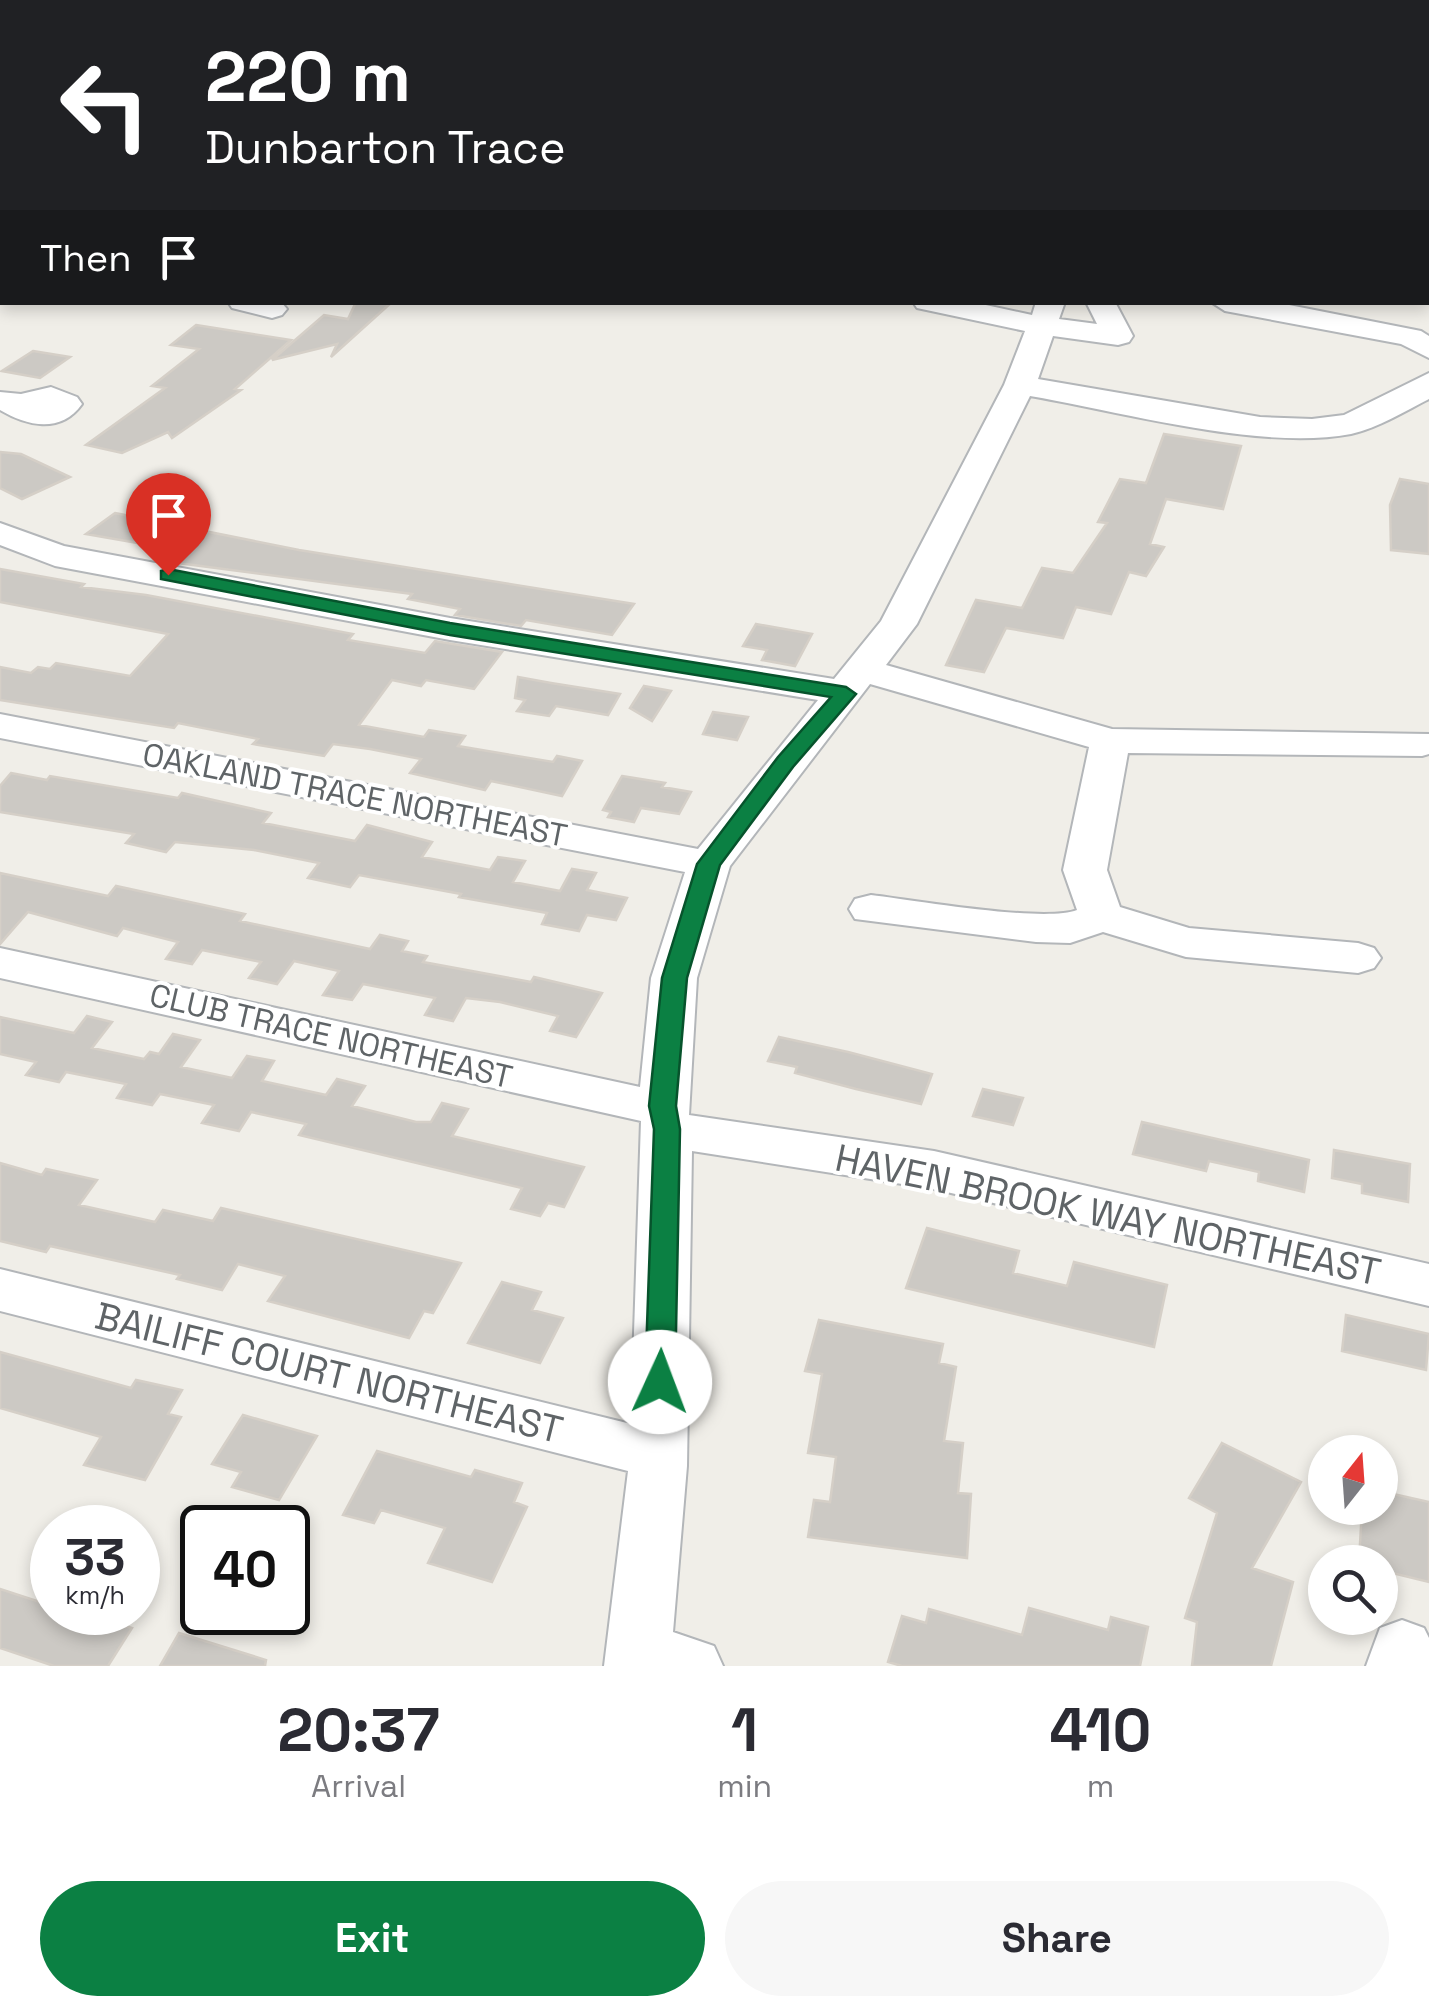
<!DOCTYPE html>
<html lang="en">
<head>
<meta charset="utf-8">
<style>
	:root { --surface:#fff; --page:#f7f7f7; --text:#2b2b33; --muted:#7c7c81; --accent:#0b8043 }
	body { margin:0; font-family:"Space Grotesk",sans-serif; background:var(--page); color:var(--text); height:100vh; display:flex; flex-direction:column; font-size:38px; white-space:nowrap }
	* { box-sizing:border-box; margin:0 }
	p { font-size:32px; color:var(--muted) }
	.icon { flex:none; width:55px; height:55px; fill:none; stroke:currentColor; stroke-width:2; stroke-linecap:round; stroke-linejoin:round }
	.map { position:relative; height:1666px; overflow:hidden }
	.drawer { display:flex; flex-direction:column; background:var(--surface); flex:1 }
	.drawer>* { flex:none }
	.banner { position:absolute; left:0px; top:0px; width:1430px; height:305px; box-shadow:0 5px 15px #0003; background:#202124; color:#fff; overflow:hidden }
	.needle { width:65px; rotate:17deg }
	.controls { position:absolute; left:1308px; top:1435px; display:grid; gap:20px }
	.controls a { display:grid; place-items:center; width:90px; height:90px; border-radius:50%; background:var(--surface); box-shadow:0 5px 15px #0003; font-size:50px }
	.speed { position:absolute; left:30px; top:1505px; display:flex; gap:20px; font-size:50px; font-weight:700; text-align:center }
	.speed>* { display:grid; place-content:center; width:130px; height:130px; border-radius:50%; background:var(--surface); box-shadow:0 5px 15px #0003; line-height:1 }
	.speed small { font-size:25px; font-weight:400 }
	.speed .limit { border:5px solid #111; border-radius:15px; background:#fff; color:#111 }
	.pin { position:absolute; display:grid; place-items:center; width:85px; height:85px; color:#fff; margin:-102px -42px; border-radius:50% 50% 50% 0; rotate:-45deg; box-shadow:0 0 10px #0007 }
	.pin .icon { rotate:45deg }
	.me { position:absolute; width:110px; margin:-55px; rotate:2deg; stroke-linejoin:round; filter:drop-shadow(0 0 8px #0008) }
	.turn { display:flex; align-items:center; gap:35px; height:210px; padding:0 40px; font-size:45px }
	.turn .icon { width:130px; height:130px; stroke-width:2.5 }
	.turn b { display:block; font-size:70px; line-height:85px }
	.then { display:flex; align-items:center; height:95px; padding:0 40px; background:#0003; gap:20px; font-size:38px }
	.eta { display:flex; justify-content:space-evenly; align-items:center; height:170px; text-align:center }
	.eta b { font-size:60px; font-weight:700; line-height:70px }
	.primary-button { display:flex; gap:20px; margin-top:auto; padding:20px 40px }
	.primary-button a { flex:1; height:115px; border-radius:60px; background:var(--accent); color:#fff; font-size:40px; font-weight:700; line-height:115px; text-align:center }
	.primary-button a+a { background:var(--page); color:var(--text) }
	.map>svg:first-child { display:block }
</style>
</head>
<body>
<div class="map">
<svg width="1429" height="1666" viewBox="0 0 1429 1666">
	<rect width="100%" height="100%" fill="#f0eee8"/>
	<path fill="#ccc9c4" stroke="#d5cfc7" stroke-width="2.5" d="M356 302H392L331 357 337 344 272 360 324 315 348 319Z
		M196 325 291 340 235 389 241 390 172 438 168 432 122 453 86 445 165 388 152 386 199 349 171 345Z
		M33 351 70 357 40 378 2 371Z
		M1164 434 1241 446 1223 509 1166 499 1150 544 1164 547 1146 576 1129 572 1111 614 1076 607 1063 638 1006 628 984 672 946 665 976 600 1022 608 1042 568 1073 573 1107 523 1098 522 1120 479 1146 483Z
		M0 452 21 454 70 477 22 499 0 488Z
		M1400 479 1429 484V554L1391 550 1390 505Z
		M115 513 299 550 634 604 612 635 526 620 521 626 455 615 460 609 408 599 412 594 178 563 189 552 86 534Z
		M0 569 84 584 81 587 146 595 353 634 348 640 425 653 435 641 502 652 474 689 426 680 421 686 392 680 359 725 424 737 429 730 465 736 458 746 553 762 557 756 582 761 562 796 491 781 485 790 410 773 421 759 370 749 333 744 324 756 253 744 258 739 178 723 174 728 0 700V667L31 673 38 667 50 669 56 663 130 676 168 634 0 602Z
		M756 624 812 634 795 666 762 660 767 650 743 646Z
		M518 677 551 683 620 694 608 715 556 706 549 716 517 711 525 700 515 698Z
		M644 686 671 691 652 721 630 708Z
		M713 712 748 717 737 740 703 734Z
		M11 773 47 780 50 776 178 798 182 793 271 813 263 823 355 841 367 825 432 842 422 857 490 870 498 857 525 861 513 882 560 891 572 869 596 873 587 890 627 898 616 920 587 915 579 931 542 924 547 913 459 897 461 894 359 875 350 887 308 878 319 863 254 850 175 842 166 852 126 843 134 834 0 812V786Z
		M622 776 665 783 662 787 691 792 679 814 641 808 634 822 608 817 611 812 603 810Z
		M0 873 108 896 116 886 245 914 240 921 370 949 380 935 408 941 402 951 427 956 423 962 531 982 534 977 602 993 576 1037 550 1031 558 1016 500 1002 466 998 453 1021 425 1015 435 998 363 984 352 1000 323 995 339 971 294 961 277 984 249 978 261 962 202 950 192 964 166 959 178 942 123 928 117 936 28 912 0 944Z
		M87 1016 112 1022 92 1048 144 1059 150 1052 159 1054 173 1034 200 1040 181 1067 232 1078 247 1056 274 1061 262 1081 326 1095 337 1079 365 1086 352 1106 416 1122H431L442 1103 468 1109 452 1136 584 1167 564 1207 548 1203 540 1216 511 1209 522 1188 299 1135 306 1124 251 1112 239 1131 202 1123 214 1105 160 1094 152 1105 117 1098 126 1084 66 1072 59 1082 26 1075 36 1062 0 1054V1017L74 1033Z
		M779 1037 848 1052 932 1074 921 1104 856 1089 795 1073 797 1067 768 1061Z
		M983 1089 1023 1098 1013 1125 973 1116Z
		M1142 1122 1309 1160 1304 1192 1258 1181 1259 1172 1209 1161 1206 1171 1133 1154Z
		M1334 1150 1410 1164 1408 1202 1362 1193V1184L1332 1178Z
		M0 1163 42 1175 46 1169 97 1180 79 1205 155 1222 163 1210 213 1221 221 1208 461 1263 433 1313 424 1311 409 1338 268 1301 285 1276 238 1264 222 1290 177 1279 180 1275 50 1246 46 1252 0 1241Z
		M927 1228 1019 1251 1013 1273 1067 1286 1074 1262 1167 1285 1154 1347 906 1288Z
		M502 1282 541 1292 532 1310 563 1318 540 1363 468 1343Z
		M1346 1315 1429 1334 1426 1370 1342 1351Z
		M819 1320 943 1344 939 1363 956 1367 944 1441 963 1443 958 1493 971 1494 967 1558 808 1537 814 1500 830 1502 836 1457 808 1453 822 1374 805 1371Z
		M0 1352 131 1388 136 1380 182 1390 168 1414 181 1417 145 1480 84 1465 101 1437 0 1408Z
		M243 1415 317 1436 279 1500 232 1487 241 1472 212 1464Z
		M1222 1443 1301 1482 1252 1568 1293 1582 1271 1666H1192L1197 1622 1185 1618 1217 1513 1189 1498Z
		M377 1451 471 1477 475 1470 522 1483 514 1502 527 1507 492 1582 428 1563 445 1528 381 1510 374 1523 343 1515Z
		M1380 1491 1429 1502V1582L1380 1570V1562H1359L1362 1508H1380Z
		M0 1589 52 1606V1612H103L99 1618 132 1628 108 1666H54L0 1648Z
		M1029 1608 1108 1630 1111 1617 1148 1627 1140 1666H902L888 1662 902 1616 926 1623 929 1609 1022 1635Z
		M179 1633 266 1660 265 1666H160Z"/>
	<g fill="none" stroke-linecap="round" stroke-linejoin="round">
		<defs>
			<path id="minor" d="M486 0H510L512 2H488Z
				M689 0H721L723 2H691Z
				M1133 0H1175L1177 2H1135Z
				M0 12H2V25H0Z
				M1428 155 1429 156V172L1428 171Z
				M2 156V172L0 173V157Z
				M1428 206H1429V222H1428Z
				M0 242H2V258H0Z
				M228 302H281L287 309 282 315 272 318 232 308Z
				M913 302H972L1032 315 1036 302H1065L1059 319 1097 324 1086 302H1115L1133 336 1129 342 1118 345 1053 336 1038 379 1260 417 1312 419 1344 415 1429 373V399C1405 411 1378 428 1351 434 1260 451 1123 412 1030 396L917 624 886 665 1112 729 1429 734V754L1422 756 1128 753 1107 870 1120 907 1189 928 1358 943 1374 948 1381 958 1374 968 1358 973 1186 957 1103 932 1070 943 1036 942 855 919 849 909 855 899 871 895C913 900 1044 923 1077 910L1063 870 1089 747 870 684 730 866 697 978 689 1115 934 1151 1429 1264V1306L934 1189 692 1151 687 1466 673 1632 714 1646 723 1666H604L628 1471 0 1311V1269L631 1424 641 1121 0 978V948L640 1087 651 978 685 872 0 738V714L698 849 818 700 450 640 55 566 0 545V523L64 546 450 618 834 679 881 621 1004 385 1025 331 917 308Z
				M1211 302H1274L1421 331 1429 336V358L1401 344 1225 311Z
				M51 387 77 397 82 404C60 435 25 425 0 410V392L21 394Z
				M1402 1620 1424 1628 1429 1638V1666H1366L1380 1628Z"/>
		</defs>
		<use href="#minor" stroke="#b3b6b9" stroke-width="4"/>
		<use href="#minor" fill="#fff" fill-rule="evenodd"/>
	</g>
	<path fill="#0b8043" stroke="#07532c" stroke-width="2.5" d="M168 569 450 623 846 687 856 694 793 767 720 865 687 978 676 1106 680 1129 675 1382 671 1391 660 1395 650 1391 645 1382 654 1129 649 1106 662 978 697 864 778 757 831 697 450 635 161 579V571Z"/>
	<g text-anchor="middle" stroke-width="8" stroke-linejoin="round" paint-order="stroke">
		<g font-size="32" fill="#5f6467" stroke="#fff">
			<text transform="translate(355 795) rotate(11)" y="11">OAKLAND TRACE NORTHEAST</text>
			<text transform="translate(331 1036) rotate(13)" y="11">CLUB TRACE NORTHEAST</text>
		</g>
		<g font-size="38" fill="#5f6467" stroke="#fff">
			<text transform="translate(1108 1215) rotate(12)" y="13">HAVEN BROOK WAY NORTHEAST</text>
			<text transform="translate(329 1373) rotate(14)" y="13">BAILIFF COURT NORTHEAST</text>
		</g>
	</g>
</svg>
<div class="controls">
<a><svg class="needle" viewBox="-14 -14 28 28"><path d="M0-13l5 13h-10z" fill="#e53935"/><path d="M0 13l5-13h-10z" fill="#7c7c81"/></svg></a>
<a><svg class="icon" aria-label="search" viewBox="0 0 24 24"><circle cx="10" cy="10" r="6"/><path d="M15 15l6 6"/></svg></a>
</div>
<div class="speed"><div>33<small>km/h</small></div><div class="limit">40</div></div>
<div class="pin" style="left:168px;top:575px;background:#d93025"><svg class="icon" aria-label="arrive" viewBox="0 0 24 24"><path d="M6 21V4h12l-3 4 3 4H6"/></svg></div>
<svg class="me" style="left:660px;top:1382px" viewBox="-20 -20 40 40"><circle r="19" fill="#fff"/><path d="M0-13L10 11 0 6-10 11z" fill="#0b8043"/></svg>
<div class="banner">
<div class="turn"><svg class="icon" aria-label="left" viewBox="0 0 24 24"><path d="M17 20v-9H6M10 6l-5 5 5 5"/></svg><div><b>220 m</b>Dunbarton Trace</div></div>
<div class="then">Then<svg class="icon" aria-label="arrive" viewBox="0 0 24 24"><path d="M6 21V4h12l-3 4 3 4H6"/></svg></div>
</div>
</div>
<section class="drawer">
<div class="eta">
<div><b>20:37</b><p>Arrival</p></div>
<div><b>1</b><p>min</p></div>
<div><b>410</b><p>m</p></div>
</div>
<div class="primary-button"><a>Exit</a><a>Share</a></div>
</section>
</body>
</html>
